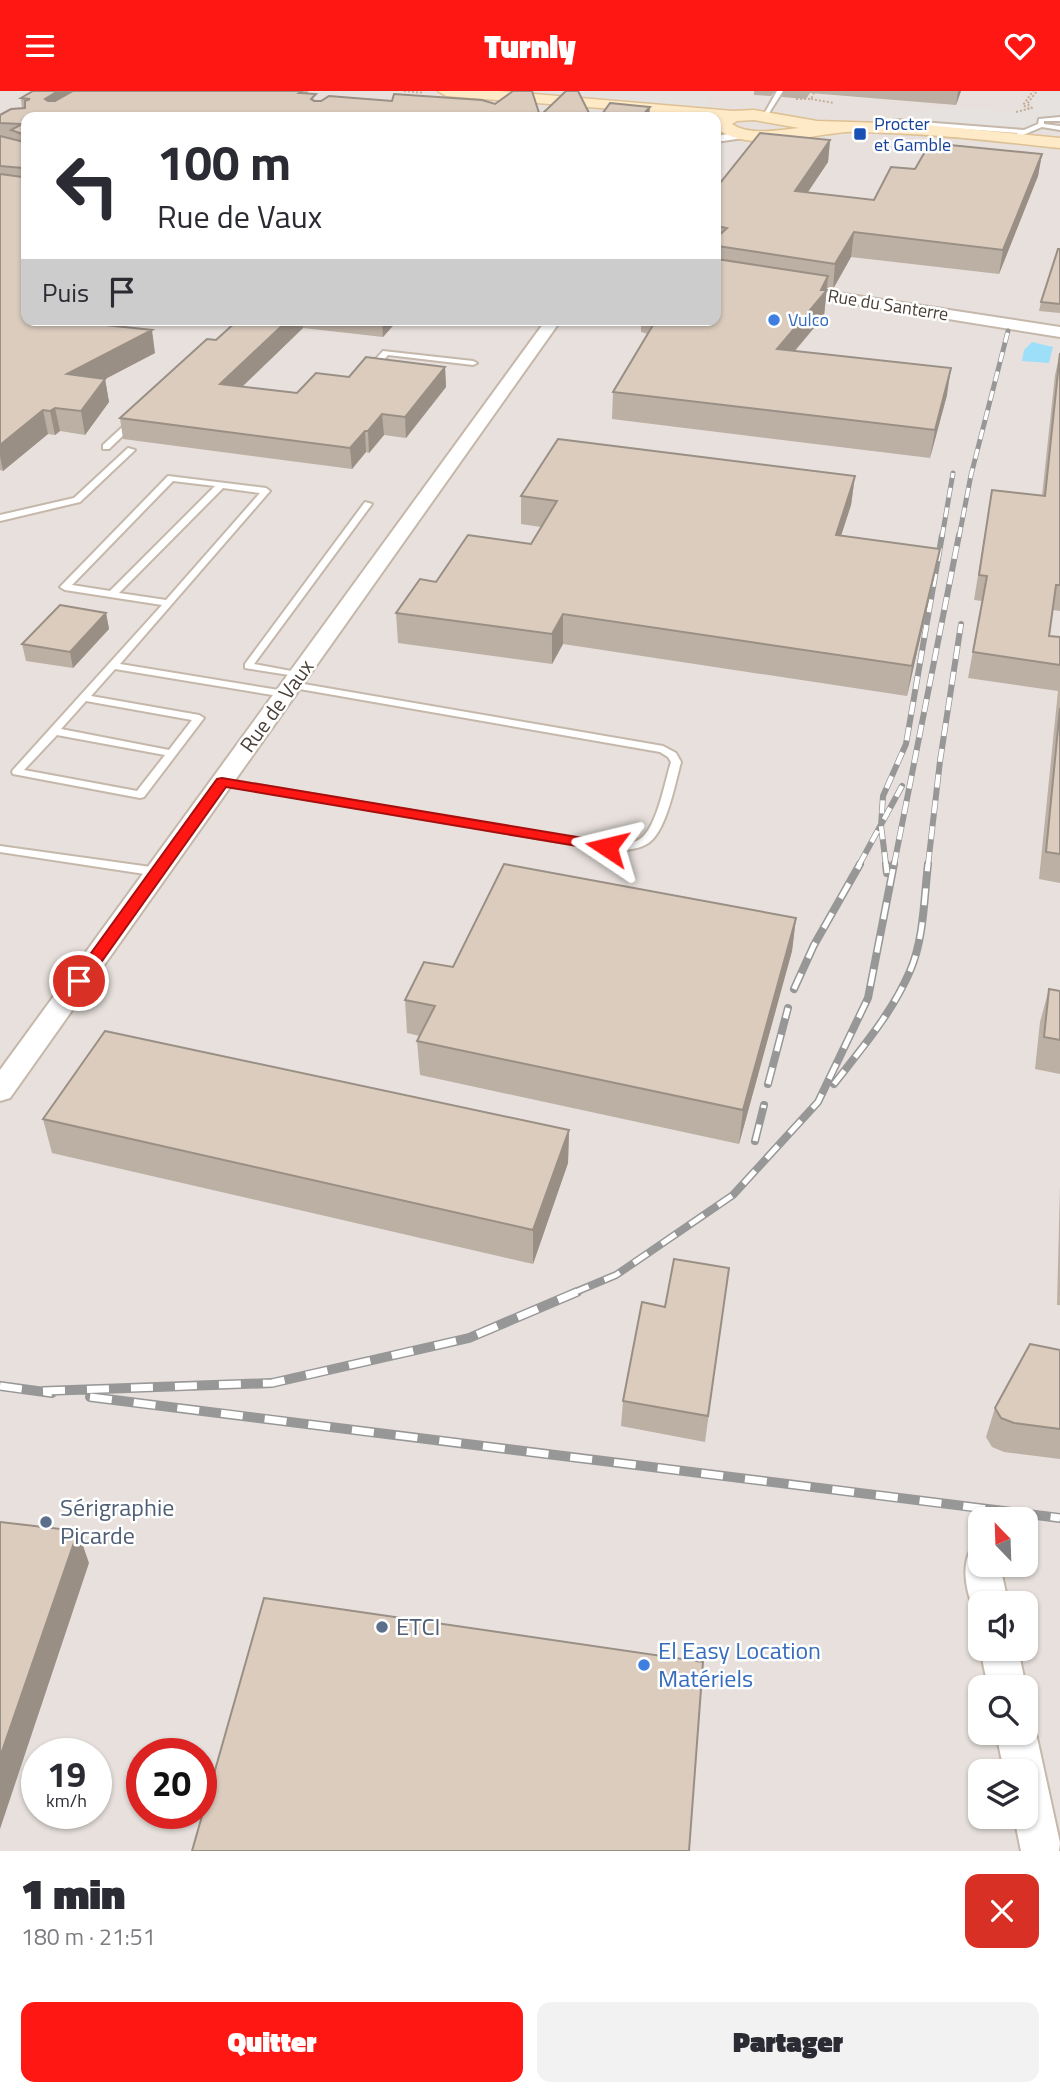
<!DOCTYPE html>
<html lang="fr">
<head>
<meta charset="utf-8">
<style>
	:root { --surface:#fff; --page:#f2f2f3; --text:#2b2b33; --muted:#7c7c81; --accent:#ff1714 }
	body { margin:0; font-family:"Titillium Web",sans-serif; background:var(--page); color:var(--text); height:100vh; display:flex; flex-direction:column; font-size:26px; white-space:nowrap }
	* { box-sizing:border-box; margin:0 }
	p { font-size:23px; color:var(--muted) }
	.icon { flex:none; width:38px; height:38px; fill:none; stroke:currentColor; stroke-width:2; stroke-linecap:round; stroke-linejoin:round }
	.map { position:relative; height:1760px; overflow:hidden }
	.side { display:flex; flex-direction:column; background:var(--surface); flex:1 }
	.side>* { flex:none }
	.guide { position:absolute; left:21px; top:21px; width:700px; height:214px; border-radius:14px; box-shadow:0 2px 5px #0004; background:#fff; color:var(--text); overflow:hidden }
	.needle { width:46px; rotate:337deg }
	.controls { position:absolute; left:968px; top:1416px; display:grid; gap:14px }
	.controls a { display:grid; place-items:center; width:70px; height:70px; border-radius:14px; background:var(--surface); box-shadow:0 2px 5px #0004; font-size:35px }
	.speed { position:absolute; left:21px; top:1647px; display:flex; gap:14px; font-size:35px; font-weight:700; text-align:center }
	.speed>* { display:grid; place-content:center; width:91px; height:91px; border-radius:50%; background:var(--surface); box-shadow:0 2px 5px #0004; line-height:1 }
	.speed small { font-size:18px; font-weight:400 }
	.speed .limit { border:10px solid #d22; background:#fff; color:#111 }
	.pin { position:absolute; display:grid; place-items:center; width:60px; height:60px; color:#fff; margin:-30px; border:4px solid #fff; border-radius:50%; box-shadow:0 2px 7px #0007 }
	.me { position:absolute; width:77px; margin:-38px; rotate:280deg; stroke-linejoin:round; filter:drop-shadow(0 0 5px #0008) }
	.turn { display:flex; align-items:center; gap:24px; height:147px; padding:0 21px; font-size:32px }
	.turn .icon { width:91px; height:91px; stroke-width:2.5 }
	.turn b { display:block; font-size:49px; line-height:60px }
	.then { display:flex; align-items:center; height:66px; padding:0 21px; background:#0003; gap:14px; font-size:26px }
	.round { display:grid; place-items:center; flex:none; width:74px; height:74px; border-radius:14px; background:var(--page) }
	.headline { display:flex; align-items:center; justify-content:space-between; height:119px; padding:0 21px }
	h1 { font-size:42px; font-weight:800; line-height:52px }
	.button { display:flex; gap:14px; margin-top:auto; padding:14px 21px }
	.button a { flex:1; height:80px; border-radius:14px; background:var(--accent); color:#fff; font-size:28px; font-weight:800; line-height:80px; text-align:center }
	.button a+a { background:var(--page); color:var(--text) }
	header { display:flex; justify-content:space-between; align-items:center; height:91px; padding:0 21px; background:var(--accent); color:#fff; font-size:32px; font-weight:800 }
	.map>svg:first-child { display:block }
</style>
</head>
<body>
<header><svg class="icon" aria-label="menu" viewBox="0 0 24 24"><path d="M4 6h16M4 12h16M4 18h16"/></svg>Turnly<svg class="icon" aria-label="heart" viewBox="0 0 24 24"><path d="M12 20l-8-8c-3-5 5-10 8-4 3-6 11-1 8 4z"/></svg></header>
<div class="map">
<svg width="1060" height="1760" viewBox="0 0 1060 1760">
	<rect width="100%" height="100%" fill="#f5efe7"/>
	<path fill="#e7e0dc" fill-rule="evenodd" d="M0 0H1060V1760H0ZM26 26H716V229H26ZM980 1428H1026V1474H980ZM980 1512H1026V1558H980ZM980 1596H1026V1642H980ZM37 1662H96V1722H37ZM142 1662H201V1722H142ZM980 1680H1026V1726H980Z"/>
	<path fill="#e6e2df" d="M505 0H714L703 16Z
		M1038 0H1060V41L919 29 910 23 927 18 960 17 1016 21 1038 16 1031 12Z"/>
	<path fill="#9ddff8" d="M1032 251 1053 256 1049 272 1022 270 1024 259Z"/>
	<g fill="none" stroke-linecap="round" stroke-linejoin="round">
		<defs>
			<path id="service" d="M777 0H783L767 25H763Z
				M1060 26V30H1044V33L1060 35V39L1042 36 1018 46 1015 44 1018 42 896 33 877 39 874 37 896 29 1024 39 1038 33 1039 28Z
				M383 260 473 270 477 272 473 274 388 264 379 275H373V271Z
				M131 328 138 330 109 358H103V354Z
				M128 357 135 359 80 411 0 430V424L74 407Z
				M168 385 266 397 270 400 120 573 285 600 290 603 285 606 115 578 91 605 199 624 204 627 144 706 140 707 13 683 12 681 13 679 162 514 65 499 60 496ZM173 390 215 395 110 500 72 494ZM223 397 260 402 166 509 119 502ZM86 610 192 629 169 659 61 638ZM57 644 165 664 137 700 24 679Z
				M365 411 372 413 254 573 302 582V586L245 577V573Z
				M292 591 663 655 676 662 681 671C675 692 666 745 645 754 633 760 619 759 607 759L218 693 217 691 222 688 607 753C617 752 631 754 640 748 657 737 665 690 671 671L668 666 660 661 288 596 287 594Z
				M0 755 158 777 164 781 158 785 0 761Z"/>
			<path id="minor" d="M746 40 752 44 750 46 716 51V45Z
				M792 195 1060 236V246L787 202 785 199Z
				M546 229H561L10 1007 0 1010V979Z
				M980 1458V1474H1000L1008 1512H980V1526L976 1524C968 1506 961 1481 969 1462Z
				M980 1558H1018L1026 1596V1598L988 1596Z
				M1026 1626 1030 1628 1036 1642 1060 1752 1059 1760H1021L1014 1726H1026V1680H1004L996 1642H1026Z"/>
			<path id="secondary" d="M438 0H499L733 20 754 19 817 30 916 33 1060 47V57C1003 51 946 44 889 42 875 42 860 40 846 41 807 44 751 63 716 37V26L446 5ZM754 29 799 37C779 39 749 45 732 33L737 30Z"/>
		</defs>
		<use href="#service" stroke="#c5b8ab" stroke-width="4"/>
		<use href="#minor" stroke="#c5b8ab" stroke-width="4"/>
		<use href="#secondary" stroke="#ddc094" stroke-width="3"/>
		<path stroke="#c5af98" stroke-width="2" stroke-dasharray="2 2" stroke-linecap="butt" d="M404 0 424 2
			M796 8H811L815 0
			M811 8 834 12
			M1029 18 1023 14 1033 0
			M1016 21 1032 17 1027 13 1037 0"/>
		<use href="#service" fill="#fff" fill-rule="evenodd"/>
		<use href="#minor" fill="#fff" fill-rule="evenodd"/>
		<use href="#secondary" fill="#ffeac7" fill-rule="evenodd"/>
		<defs>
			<path id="rail-far3" d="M942 446 953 382
				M959 446 971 384 1008 240"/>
			<path id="rail-far2" d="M859 774 902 695
				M886 774 881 735 883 705 906 653 942 444
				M894 774 959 444
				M928 774 940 670 961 533"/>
			<path id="rail-far1" d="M886 773 887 782
				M794 898 814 854 860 773
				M768 993 788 917
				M834 993C862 957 892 922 910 880 924 848 924 807 928 773
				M755 1050 764 1014
				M573 1202 616 1184 733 1104 818 1011 868 907 894 773"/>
			<path id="rail" d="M0 1295 52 1302
				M43 1300 272 1292 469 1247 577 1201
				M90 1306 1060 1427"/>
		</defs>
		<use href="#rail-far3" stroke="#979797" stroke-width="5"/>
		<use href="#rail-far2" stroke="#979797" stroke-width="6"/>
		<use href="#rail-far1" stroke="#979797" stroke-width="8"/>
		<use href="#rail" stroke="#979797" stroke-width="10"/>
		<use href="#rail-far3" stroke="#fff" stroke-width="3.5" stroke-dasharray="10" stroke-linecap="butt"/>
		<use href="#rail-far2" stroke="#fff" stroke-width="4.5" stroke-dasharray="13" stroke-linecap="butt"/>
		<use href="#rail-far1" stroke="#fff" stroke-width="5" stroke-dasharray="17" stroke-linecap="butt"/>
		<use href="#rail" stroke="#fff" stroke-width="7" stroke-dasharray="22" stroke-linecap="butt"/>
	</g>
	<path fill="#bcafa3" d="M308 0V3L316 10H392L495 13 540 25 591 26H26L123 236 155 262 105 288 109 311 85 344 60 340 55 344 48 343 3 380 0 379V24L22 17 21 7Z
		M754 0H775L771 5 754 4Z
		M783 0H961L956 14 810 2 806 8 782 6Z
		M830 49 828 71 808 101 874 109 915 78 1042 63 1038 85 999 183 851 166 833 198 827 197 824 225 795 260 947 304 930 367 612 328 613 301 648 243 641 241V229H716V91L720 92Z
		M1060 158V222L1039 220 1041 211Z
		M238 229H398L383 246 303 237 242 296 297 302 349 286 445 276 446 296 406 347 384 344 369 362 366 361 352 378 123 348 120 327 216 249Z
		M1060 262V520L1053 519 1049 545 1060 546V792L1039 788 1058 600 968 587 982 510 974 509 992 399 1042 405 1055 284Z
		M855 385 851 414 841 444 934 487 907 605 563 553 552 573 398 552 396 522 436 491 531 453 541 436 521 433V405Z
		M106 522 109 538 73 577 26 570 22 553Z
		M796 827 792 860 739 1053 420 984 417 950 420 945 407 942 405 909 453 876Z
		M1049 898 1060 900V983L1035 978 1040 931Z
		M43 1028 569 1039 568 1072 533 1173 52 1062Z
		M1060 1095V1214H1057Z
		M729 1177 705 1351 621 1335 623 1310 665 1216Z
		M1060 1259V1368L1004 1361 992 1356 986 1346 995 1317Z"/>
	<path fill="#998f85" d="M58 0H86L48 26 45 8Z
		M958 0H961L956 14Z
		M650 16 649 26H641Z
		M830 49 828 71 793 123 795 100Z
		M1042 63 1038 85 999 183 1003 159Z
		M854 141 851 166 833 198 835 173Z
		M828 185 824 225 774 284 777 258 821 199Z
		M100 229H131L100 255 96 233Z
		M288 229H302L303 237 223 314 220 293Z
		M382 229H398L383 246Z
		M152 239 155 262 71 306 67 283Z
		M445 276 446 296 406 347 405 326Z
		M951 277 947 304 930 367 935 339Z
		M105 288 109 311 85 344 81 320Z
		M55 317 60 340 55 344 50 320Z
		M43 319 48 343 3 380 0 365V354Z
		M382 323 384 344 369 362 368 340Z
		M365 340 366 361 352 378 350 357Z
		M855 385 851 414 832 473 836 444Z
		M940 458 934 487 907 605 912 575Z
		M106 522 109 538 73 577 70 561Z
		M563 523V553L552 573V543Z
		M796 827 792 860 739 1053 743 1019Z
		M569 1039 568 1072 533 1173V1139Z
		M78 1440 89 1472 0 1738V1666Z"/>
	<path fill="#dbccbe" stroke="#998f85" stroke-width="2" d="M33 0H58L45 8 48 10H55L73 0H302L299 2 316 3 311 8 314 10H321L329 5 392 10 394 3 482 9 495 13 513 0H532L540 25 566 0H578L591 26H26V229H100L96 233 152 239 67 283 105 288 81 320 55 317 50 320 43 319 0 354V83L22 86 25 83 23 77 0 75V45L24 51 25 44 11 39 22 33 0 32V24L11 18 25 17V10L30 8 21 7Z
		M610 12 650 16 641 26H600Z
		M760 42 830 49 795 100 874 109 891 76 915 78 930 52 1042 63 1003 159 854 141 835 173 718 155 716 157V147L727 137 716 135V91L720 92Z
		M1058 158H1060V213L1041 211Z
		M716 161 717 168 828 185 821 199H827L777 258 951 277 935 339 613 301 656 229H716Z
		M238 229H288L220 293 297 302 316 282 349 286 366 266 445 276 405 326 382 323 368 340H365L350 357 120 327 207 248 216 249Z
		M1060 262V494H1056L1049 545 1060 546V574L973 561 987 485 979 484 992 399 1045 405Z
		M558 348 855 385 836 444 940 458 912 575 563 523 552 543 396 522 420 488 436 491 468 444 531 453 557 410 521 405Z
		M60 514 106 522 70 561 22 553Z
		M1060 617V763L1046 761Z
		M504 773 796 827 743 1019 417 950 435 915 405 909 424 871 453 876Z
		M1049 898 1060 900V949L1044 946Z
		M105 940 569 1039 533 1139 43 1028Z
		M674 1168 729 1177 708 1325 623 1310 642 1211 665 1216Z
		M1030 1253 1060 1259V1338L1014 1332 1001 1327 995 1317Z
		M0 1431 78 1440 0 1666Z
		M264 1507 703 1571 689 1760H192Z"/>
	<path fill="#ff1714" stroke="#a60f0d" stroke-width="2" d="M222 687 607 751 615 756 607 760 226 696 85 894H73L71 890 73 887 217 688Z"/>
	<rect fill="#1a4fb4" stroke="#fff" stroke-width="2.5" x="853" y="36" width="14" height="14" rx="3.5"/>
	<g fill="#3f7fe0" stroke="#fff" stroke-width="2.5">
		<circle cx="774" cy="229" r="7"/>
		<circle cx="644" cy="1574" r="7"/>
	</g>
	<g fill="#5c6f8a" stroke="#fff" stroke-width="2.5">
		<circle cx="46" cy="1431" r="7"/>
		<circle cx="382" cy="1536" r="7"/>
	</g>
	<g text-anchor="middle" stroke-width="5" stroke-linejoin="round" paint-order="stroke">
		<g font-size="18" fill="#164399" stroke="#fff" text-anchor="start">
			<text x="874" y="39">Procter<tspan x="874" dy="21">et Gamble</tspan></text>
		</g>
		<g font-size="18" fill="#493e35" stroke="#fff">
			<text transform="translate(888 214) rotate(9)" y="6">Rue du Santerre</text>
		</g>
		<g font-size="18" fill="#366cbe" stroke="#fff" text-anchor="start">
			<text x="788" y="235">Vulco</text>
		</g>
		<g font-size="21" fill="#493e35" stroke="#fff">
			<text transform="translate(277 615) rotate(-54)" y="7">Rue de Vaux</text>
		</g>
		<g font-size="24" fill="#4e5e75" stroke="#fff" text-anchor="start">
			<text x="60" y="1425">Sérigraphie<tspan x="60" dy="28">Picarde</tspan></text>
			<text x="396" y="1544">ETCI</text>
		</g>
		<g font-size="24" fill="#366cbe" stroke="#fff" text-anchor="start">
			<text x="658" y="1568">El Easy Location<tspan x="658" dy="28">Matériels</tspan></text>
		</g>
	</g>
</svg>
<div class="controls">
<a><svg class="needle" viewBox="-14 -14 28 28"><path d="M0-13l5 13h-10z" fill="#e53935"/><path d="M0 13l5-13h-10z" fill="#7c7c81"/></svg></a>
<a><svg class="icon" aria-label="sound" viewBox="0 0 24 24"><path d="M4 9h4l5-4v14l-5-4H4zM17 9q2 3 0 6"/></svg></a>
<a><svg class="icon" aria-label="search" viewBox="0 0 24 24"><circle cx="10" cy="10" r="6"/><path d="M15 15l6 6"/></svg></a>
<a><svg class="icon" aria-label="layers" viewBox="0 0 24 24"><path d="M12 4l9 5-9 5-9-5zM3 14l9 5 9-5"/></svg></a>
</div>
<div class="speed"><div>19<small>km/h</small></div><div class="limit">20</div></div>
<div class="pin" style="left:79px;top:890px;background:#d93025"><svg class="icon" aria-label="arrive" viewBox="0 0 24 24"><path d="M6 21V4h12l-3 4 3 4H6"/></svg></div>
<svg class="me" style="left:607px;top:756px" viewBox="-20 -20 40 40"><path d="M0-17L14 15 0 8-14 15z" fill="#ff1714" stroke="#fff" stroke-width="4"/></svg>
<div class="guide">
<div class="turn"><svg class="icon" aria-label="left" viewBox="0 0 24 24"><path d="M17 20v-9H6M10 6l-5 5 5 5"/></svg><div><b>100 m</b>Rue de Vaux</div></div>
<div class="then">Puis<svg class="icon" aria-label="arrive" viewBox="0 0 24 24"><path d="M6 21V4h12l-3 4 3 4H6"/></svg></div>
</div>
</div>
<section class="side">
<div class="headline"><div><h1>1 min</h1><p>180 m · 21:51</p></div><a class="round" style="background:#d93025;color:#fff"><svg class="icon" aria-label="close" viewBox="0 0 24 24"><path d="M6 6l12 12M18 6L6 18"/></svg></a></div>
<div class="button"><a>Quitter</a><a>Partager</a></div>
</section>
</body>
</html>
